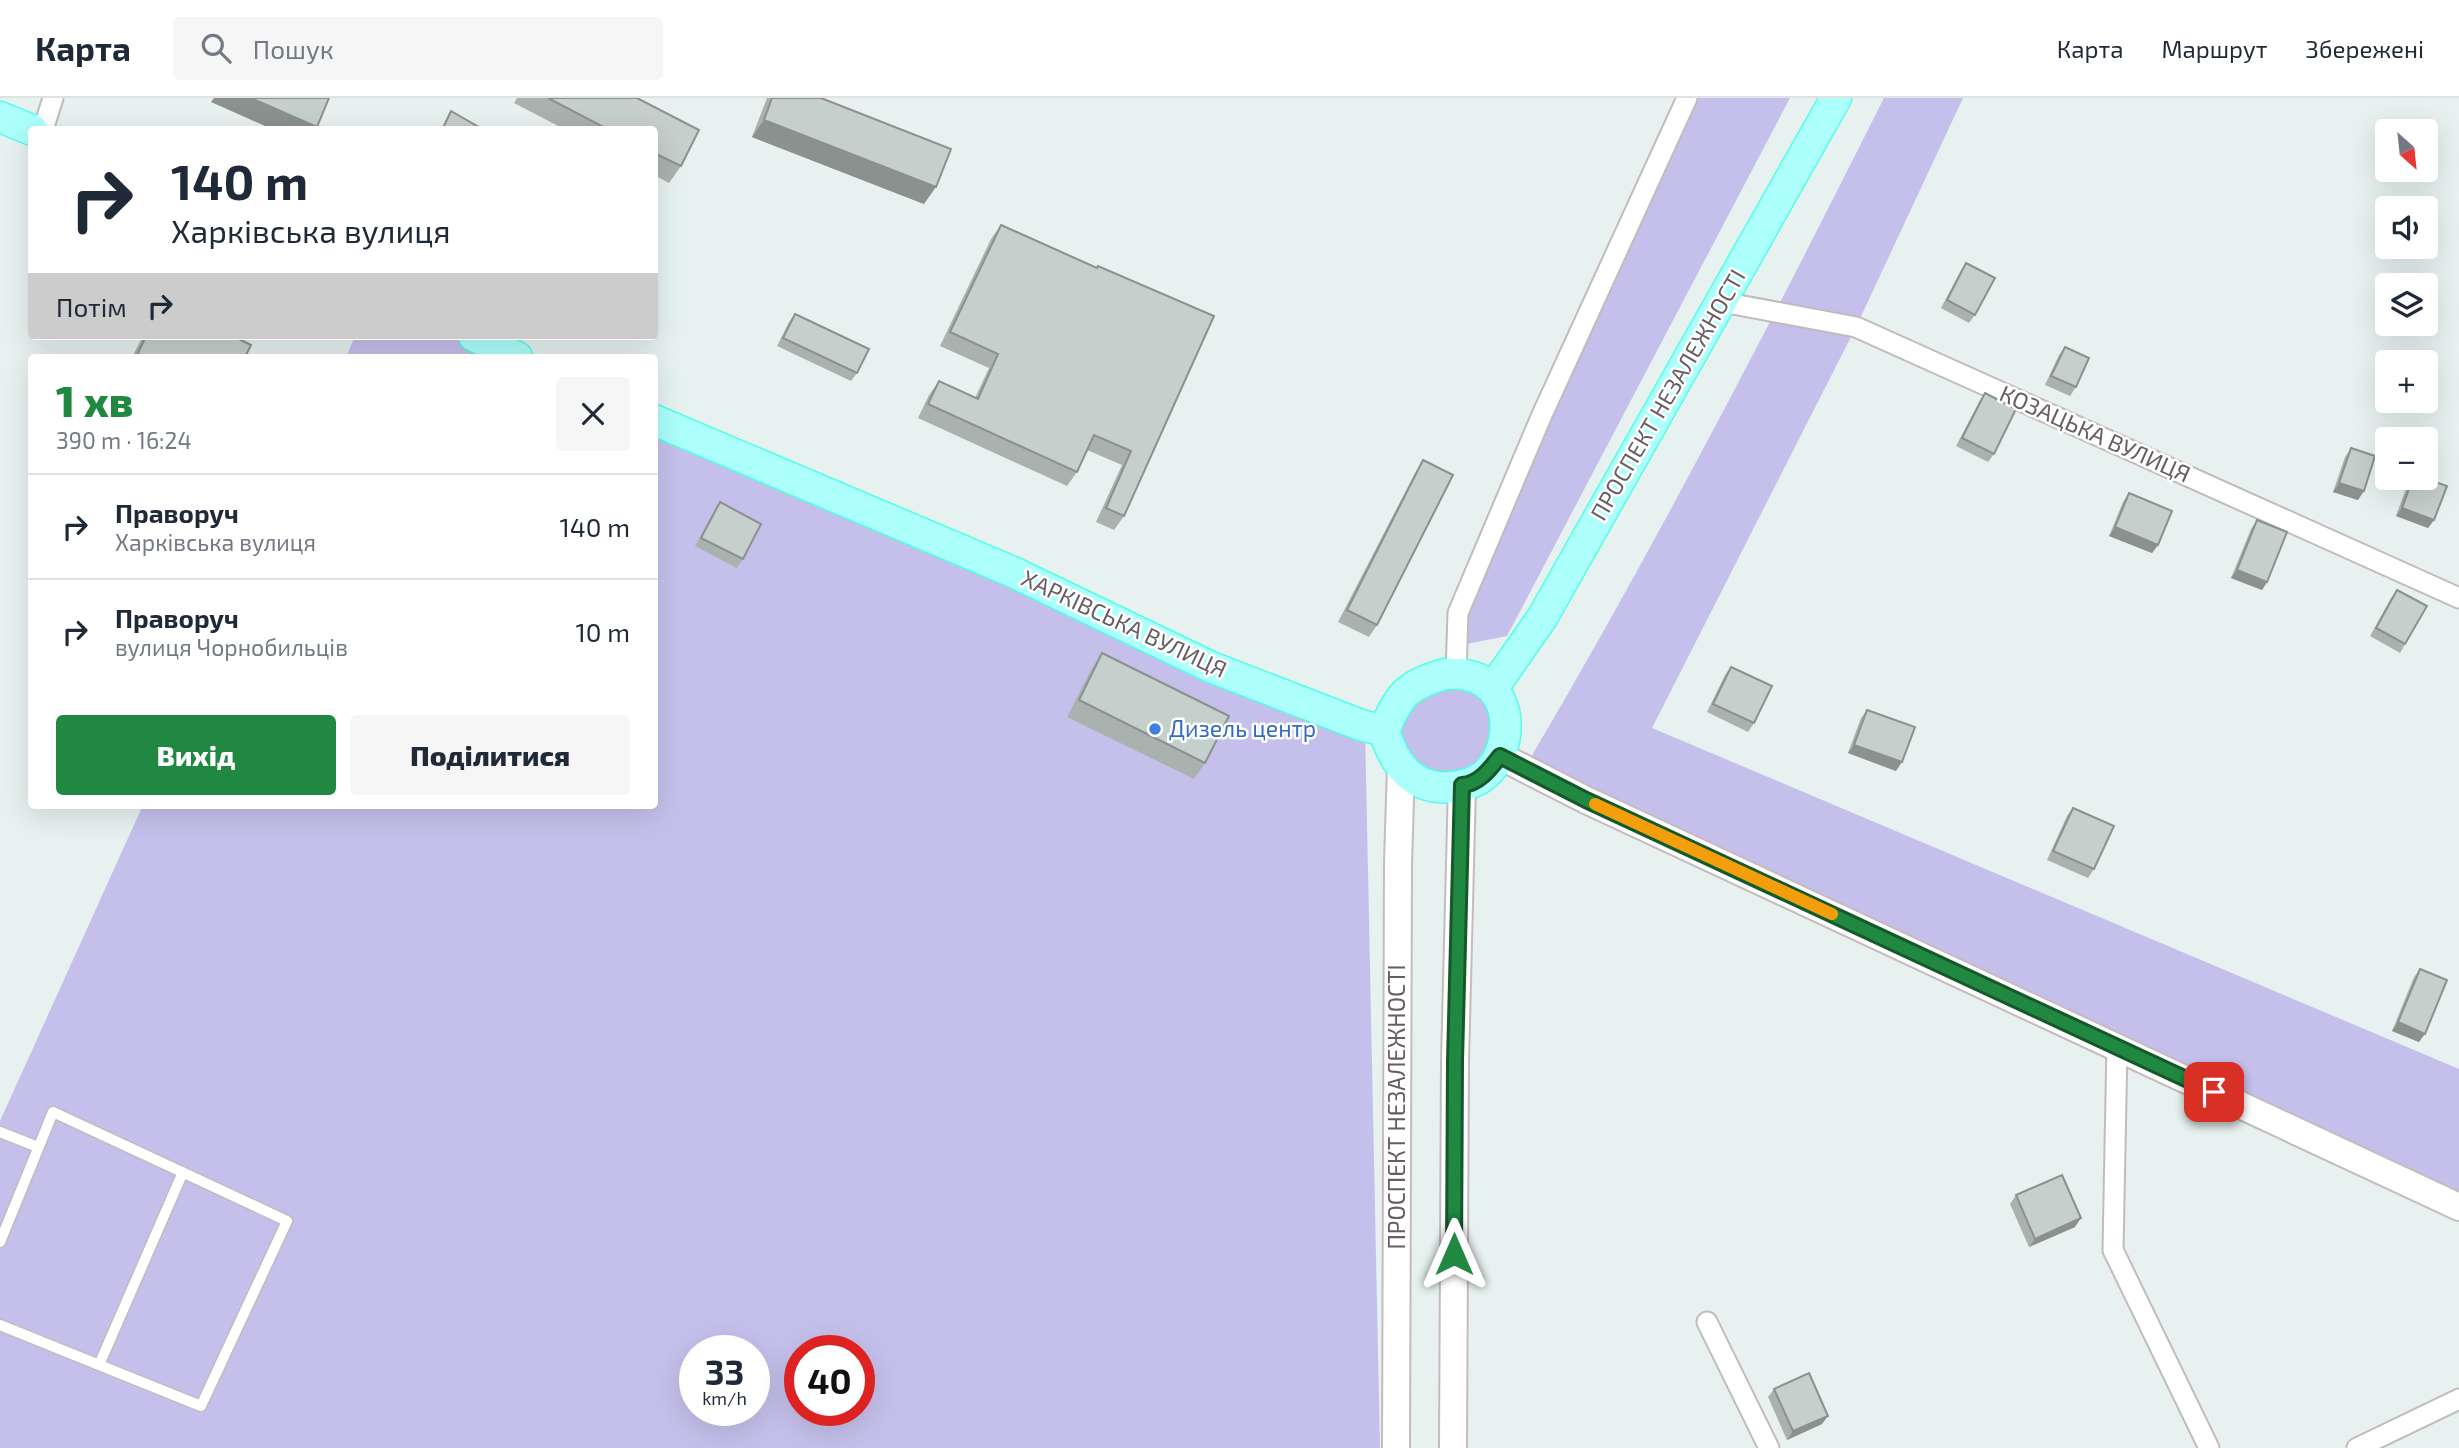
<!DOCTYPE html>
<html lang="uk">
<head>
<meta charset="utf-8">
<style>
	:root { --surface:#fff; --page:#f6f6f7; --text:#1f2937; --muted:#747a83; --line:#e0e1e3; --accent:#208841 }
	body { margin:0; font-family:"Exo 2",sans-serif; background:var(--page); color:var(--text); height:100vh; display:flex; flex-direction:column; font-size:26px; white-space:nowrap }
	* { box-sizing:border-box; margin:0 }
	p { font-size:23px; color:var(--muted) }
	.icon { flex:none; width:38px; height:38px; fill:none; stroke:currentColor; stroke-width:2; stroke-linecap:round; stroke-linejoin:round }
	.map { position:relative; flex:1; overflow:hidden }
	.side { position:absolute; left:28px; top:256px; width:630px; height:455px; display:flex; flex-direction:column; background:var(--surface); border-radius:7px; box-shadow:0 7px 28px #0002 }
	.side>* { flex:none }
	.top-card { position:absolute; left:28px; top:28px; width:630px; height:214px; border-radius:7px; box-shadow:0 7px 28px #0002; background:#fff; color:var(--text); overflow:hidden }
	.needle { width:46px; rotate:153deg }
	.controls { position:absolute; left:2375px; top:21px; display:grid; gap:14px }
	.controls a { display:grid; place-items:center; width:63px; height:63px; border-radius:7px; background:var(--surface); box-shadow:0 7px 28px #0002; font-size:35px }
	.speed { position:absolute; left:679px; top:1237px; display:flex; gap:14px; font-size:35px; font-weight:700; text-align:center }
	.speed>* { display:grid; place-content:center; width:91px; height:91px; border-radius:50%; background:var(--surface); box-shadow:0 7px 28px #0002; line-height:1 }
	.speed small { font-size:18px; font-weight:400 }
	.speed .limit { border:10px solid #d22; background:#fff; color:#111 }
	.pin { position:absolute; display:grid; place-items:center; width:60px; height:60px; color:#fff; margin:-30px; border-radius:14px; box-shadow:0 4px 10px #0006 }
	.me { position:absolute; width:77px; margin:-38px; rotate:0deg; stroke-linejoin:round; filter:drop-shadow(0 0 5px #0008) }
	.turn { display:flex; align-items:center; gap:24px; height:147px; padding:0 28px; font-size:32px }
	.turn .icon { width:91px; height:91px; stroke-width:2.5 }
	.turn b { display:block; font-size:49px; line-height:60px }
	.then { display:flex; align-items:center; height:66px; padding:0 28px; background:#0003; gap:14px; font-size:26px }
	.round { display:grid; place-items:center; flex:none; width:74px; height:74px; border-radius:7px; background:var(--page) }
	.summary { display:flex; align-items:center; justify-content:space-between; height:119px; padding:0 28px }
	h1 { font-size:42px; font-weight:800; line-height:52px; color:var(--accent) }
	.button { display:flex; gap:14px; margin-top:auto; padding:14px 28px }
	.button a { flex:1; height:80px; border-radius:7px; background:var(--accent); color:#fff; font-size:28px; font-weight:800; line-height:80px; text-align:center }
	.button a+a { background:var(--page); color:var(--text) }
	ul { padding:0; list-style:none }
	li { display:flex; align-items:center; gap:21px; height:105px; padding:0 28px; border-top:2px solid var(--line) }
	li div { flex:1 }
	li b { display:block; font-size:26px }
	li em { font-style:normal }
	header { display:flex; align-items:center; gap:42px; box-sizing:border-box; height:98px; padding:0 35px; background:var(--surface); border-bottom:2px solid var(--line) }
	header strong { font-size:33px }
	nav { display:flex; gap:38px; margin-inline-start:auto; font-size:24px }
	.search { width:490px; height:63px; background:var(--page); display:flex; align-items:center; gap:18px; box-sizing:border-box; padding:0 24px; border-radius:7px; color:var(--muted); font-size:26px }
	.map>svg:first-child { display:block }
</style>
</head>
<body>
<header>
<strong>Карта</strong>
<div class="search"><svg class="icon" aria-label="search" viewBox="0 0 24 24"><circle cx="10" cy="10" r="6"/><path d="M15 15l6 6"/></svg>Пошук</div>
<nav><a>Карта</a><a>Маршрут</a><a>Збережені</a></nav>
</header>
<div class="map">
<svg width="2459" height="1350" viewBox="0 0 2459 1350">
	<rect width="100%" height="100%" fill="#e6f1f0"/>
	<path fill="#c5c0eb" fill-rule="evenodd" d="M1687 0H1790L1507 538 1456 548 1458 515Z
		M1884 0H1963L1856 229 1652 630 2459 971V1109L1524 671C1653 453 1770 227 1884 0Z
		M355 238H474L517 259H346Z
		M655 322 1365 629 1380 1350H0V1023L143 707H654ZM695 1253H754V1312H695ZM800 1253H859V1312H800Z
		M1483 584 1500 658 1425 686 1390 619 1406 594Z"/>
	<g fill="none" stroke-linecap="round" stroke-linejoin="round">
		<defs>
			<path id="lane" d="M0 1034 38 1049
				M0 1144 53 1014 287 1123 201 1308 0 1227
				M99 1267 183 1074"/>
			<path id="street" d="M43 32 53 0
				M1722 204 1856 229 2459 500
				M1456 576 1458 515 1541 319 1687 0
				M2117 948 2113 1152 2209 1350
				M1707 1224 1769 1350
				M2357 1350 2459 1301"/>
			<path id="secondary" d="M1500 658 1586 702 2459 1109
				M1396 1350 1398 765 1401 668
				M1453 1350 1455 963 1462 687"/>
			<path id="primary" d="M0 19 32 32
				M474 238 517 259
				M654 322 1013 474 1211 569 1361 627 1384 633
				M1445 576C1452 576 1460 575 1466 577 1499 583 1510 614 1504 643 1501 656 1496 667 1486 676 1476 685 1465 687 1452 689 1413 693 1394 666 1384 633 1398 597 1408 586 1445 576Z
				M1493 590 1542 520 1836 0"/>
		</defs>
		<use href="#lane" stroke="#c3babd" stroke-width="13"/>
		<use href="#street" stroke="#c3babd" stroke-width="23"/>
		<use href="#secondary" stroke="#c5bbbd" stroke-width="30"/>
		<use href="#primary" stroke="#51ffe4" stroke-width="33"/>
		<use href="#lane" stroke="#fff" stroke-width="10"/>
		<use href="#street" stroke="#fff" stroke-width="19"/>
		<use href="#secondary" stroke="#fff" stroke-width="26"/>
		<use href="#primary" stroke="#adfffc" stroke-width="30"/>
	</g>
	<path fill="#a9b2af" d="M517 0H637L681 68 669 85 654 77V32H566L514 5Z
		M767 0H821L924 106 752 39Z
		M1001 127 1097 170 1214 218 1124 418 1114 432 1096 424 1122 367 1087 352 1077 374 1067 388 918 320 929 297 939 283 975 300 989 270 940 248 991 141Z
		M1966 165 1975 217 1969 225 1941 210 1960 174Z
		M795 216 857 275 851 283 777 248 789 224Z
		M143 238H233L245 259H132Z
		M2065 249 2076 289 2070 298 2045 287 2059 257Z
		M1985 295 1994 356 1988 364 1956 348 1979 304Z
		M2351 350 2358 402 2333 394 2345 359Z
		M1423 362 1377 527 1369 539 1338 524 1415 375Z
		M2412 380H2424L2434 422 2428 430 2396 418 2408 385Z
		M2129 395 2158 447 2152 455 2109 438 2123 404Z
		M720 404 743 461 737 470 695 448 714 413Z
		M2257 422 2267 484 2262 492 2231 480 2251 431Z
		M2397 492 2405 546 2400 555 2370 538 2391 500Z
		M1102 555 1205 665 1194 681 1067 619 1091 572Z
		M1731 569 1754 625 1748 634 1707 614 1725 577Z
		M1867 612 1896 673 1848 655 1861 620Z
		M2073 710 2094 771 2088 780 2047 762 2067 718Z
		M2420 871 2419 944 2392 933 2414 879Z
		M2016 1097 2075 1129 2029 1149 2010 1106Z
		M1774 1291 1822 1326 1787 1342 1768 1299Z"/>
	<path fill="#8a918f" d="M214 0H251L317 29 315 32H274L211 4Z
		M764 22 936 89 924 106 752 39Z
		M2339 385 2364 393 2358 402 2333 394Z
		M2402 410 2434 422 2428 430 2396 418Z
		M2115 429 2158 447 2152 455 2109 438Z
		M2237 472 2267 484 2262 492 2231 480Z
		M1854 647 1902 664 1896 673 1848 655Z
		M2398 924 2425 936 2419 944 2392 933Z
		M2081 1120 2075 1129 2029 1149 2035 1141Z
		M1828 1318 1822 1326 1787 1342 1793 1333Z"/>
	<path fill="#c5cfcc" stroke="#8a918f" stroke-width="2" d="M251 0H329L317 29Z
		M548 0H637L699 32 681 68 654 55V32H609Z
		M772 0H821L951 51 936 89 764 22Z
		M451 13 484 32H442Z
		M1001 127 1097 170 1098 168 1214 218 1124 418 1106 410 1131 353 1094 337 1077 374 928 306 939 283 978 301 998 256 950 234Z
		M1966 165 1995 180 1975 217 1947 202Z
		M795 216 869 251 857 275 783 240Z
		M146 238H233L251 247 245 259H136Z
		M2065 249 2089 260 2076 289 2051 278Z
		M1985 295 2016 311 1994 356 1962 340Z
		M2351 350 2375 358 2364 393 2339 385Z
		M1423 362 1453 377 1377 527 1347 512Z
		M2413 380H2424L2447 388 2434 422 2402 410Z
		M2129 395 2172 413 2158 447 2115 429Z
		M720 404 761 426 743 461 701 440Z
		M2257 422 2287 434 2267 484 2237 472Z
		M2397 492 2427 508 2405 546 2376 530Z
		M1102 555 1229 618 1205 665 1079 602Z
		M1731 569 1772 588 1754 625 1713 606Z
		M1867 612 1915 629 1902 664 1854 647Z
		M2073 710 2114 728 2094 771 2053 753Z
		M2420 871 2447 882 2425 936 2398 924Z
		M2062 1077 2081 1120 2035 1141 2016 1097Z
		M1809 1275 1828 1318 1793 1333 1774 1291Z"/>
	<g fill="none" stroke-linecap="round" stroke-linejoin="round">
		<defs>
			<path id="route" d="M1454 1156 1455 963 1462 687C1479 686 1490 671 1500 658L1586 702 2214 994"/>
		</defs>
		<use href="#route" stroke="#15582a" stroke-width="18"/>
		<use href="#route" stroke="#208841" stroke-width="12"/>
		<path stroke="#f59e0b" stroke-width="12" d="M1595 706 1832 816"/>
	</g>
	<circle fill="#3f7fe0" stroke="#fff" stroke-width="2.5" cx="1155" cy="631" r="7"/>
	<g text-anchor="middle" stroke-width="5" stroke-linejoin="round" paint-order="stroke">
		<g font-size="23" fill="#685d60" stroke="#fff">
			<text transform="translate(1668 297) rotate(-60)" y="8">ПРОСПЕКТ НЕЗАЛЕЖНОСТІ</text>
			<text transform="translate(2095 336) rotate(24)" y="8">КОЗАЦЬКА ВУЛИЦЯ</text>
			<text transform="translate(1124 526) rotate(25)" y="8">ХАРКІВСЬКА ВУЛИЦЯ</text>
			<text transform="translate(1397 1009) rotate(-90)" y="8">ПРОСПЕКТ НЕЗАЛЕЖНОСТІ</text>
		</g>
		<g font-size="23" fill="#366cbe" stroke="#fff" text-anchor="start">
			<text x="1169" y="639">Дизель центр</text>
		</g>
	</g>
</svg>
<div class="controls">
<a><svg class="needle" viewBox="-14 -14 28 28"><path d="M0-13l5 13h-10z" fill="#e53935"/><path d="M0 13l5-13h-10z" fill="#747a83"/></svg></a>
<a><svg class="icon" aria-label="sound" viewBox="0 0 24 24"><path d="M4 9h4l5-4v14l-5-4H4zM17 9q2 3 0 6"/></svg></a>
<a><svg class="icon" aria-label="layers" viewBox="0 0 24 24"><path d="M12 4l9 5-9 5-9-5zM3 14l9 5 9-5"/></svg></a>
<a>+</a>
<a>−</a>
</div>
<div class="speed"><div>33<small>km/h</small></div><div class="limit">40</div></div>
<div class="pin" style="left:2214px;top:994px;background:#d93025"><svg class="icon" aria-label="arrive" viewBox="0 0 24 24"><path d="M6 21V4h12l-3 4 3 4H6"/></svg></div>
<svg class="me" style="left:1454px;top:1156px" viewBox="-20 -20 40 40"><path d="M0-17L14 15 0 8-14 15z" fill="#208841" stroke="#fff" stroke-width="4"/></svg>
<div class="top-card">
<div class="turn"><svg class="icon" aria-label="right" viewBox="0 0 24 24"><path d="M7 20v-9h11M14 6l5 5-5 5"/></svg><div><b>140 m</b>Харківська вулиця</div></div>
<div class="then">Потім<svg class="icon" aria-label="right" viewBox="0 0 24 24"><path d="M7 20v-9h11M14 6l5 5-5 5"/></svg></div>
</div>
<section class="side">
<div class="summary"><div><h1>1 хв</h1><p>390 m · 16:24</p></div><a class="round"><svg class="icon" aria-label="close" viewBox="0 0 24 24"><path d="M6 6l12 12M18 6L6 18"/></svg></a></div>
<ul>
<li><svg class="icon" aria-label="right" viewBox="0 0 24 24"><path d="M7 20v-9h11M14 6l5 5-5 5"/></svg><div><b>Праворуч</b><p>Харківська вулиця</p></div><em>140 m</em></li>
<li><svg class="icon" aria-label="right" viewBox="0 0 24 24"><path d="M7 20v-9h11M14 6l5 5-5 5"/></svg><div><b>Праворуч</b><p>вулиця Чорнобильців</p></div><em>10 m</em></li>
</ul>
<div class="button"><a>Вихід</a><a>Поділитися</a></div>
</section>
</div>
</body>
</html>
